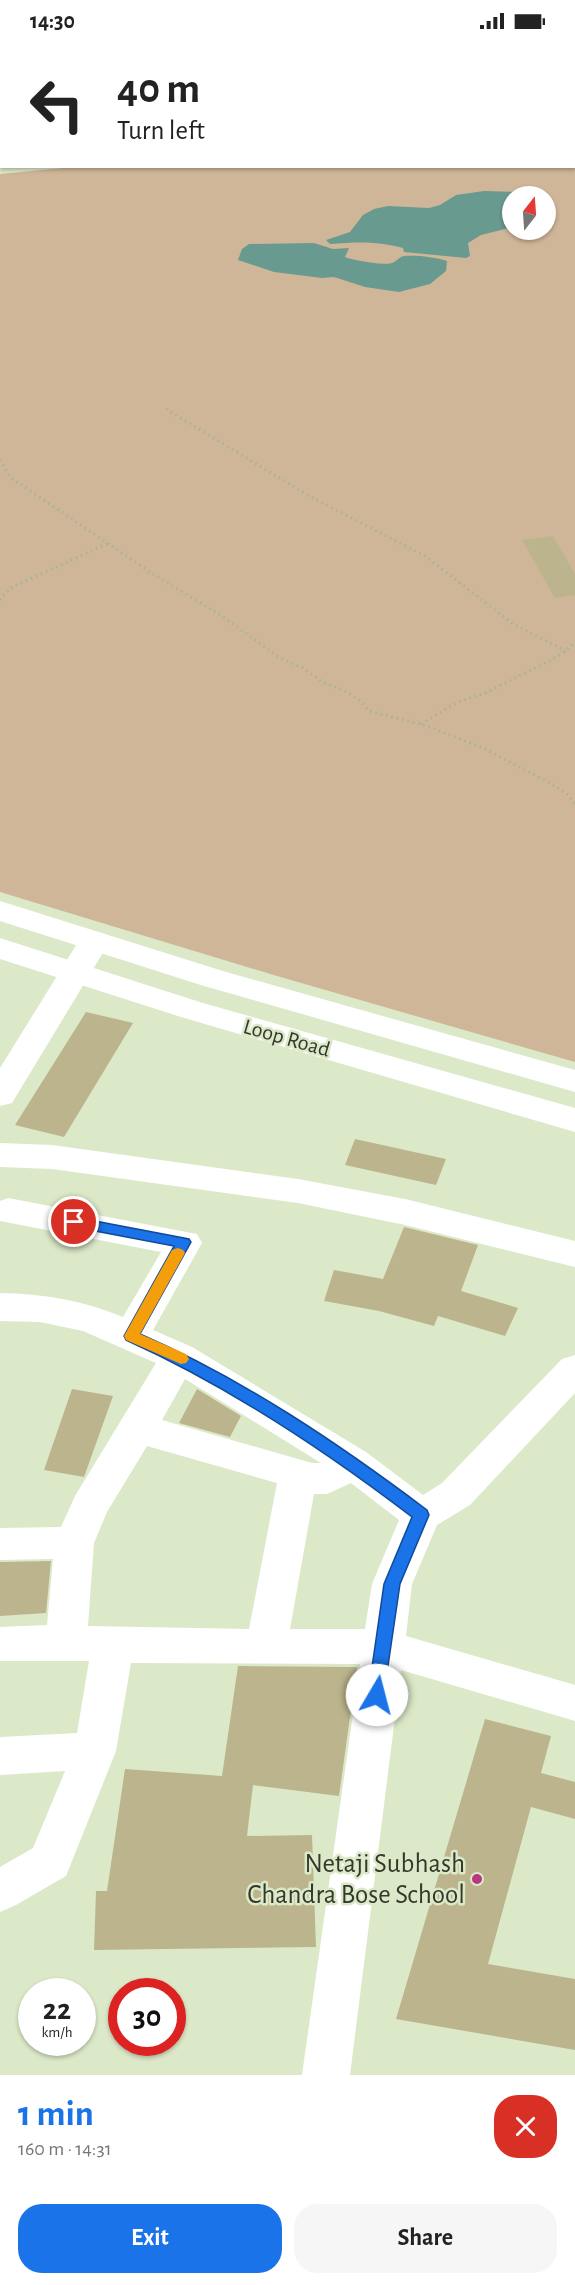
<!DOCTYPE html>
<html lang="en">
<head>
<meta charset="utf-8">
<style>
	:root { --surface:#fff; --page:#f6f6f6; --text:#222; --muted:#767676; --accent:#1a73e8 }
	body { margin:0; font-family:"Alegreya Sans",sans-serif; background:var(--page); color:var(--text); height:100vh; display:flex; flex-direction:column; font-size:22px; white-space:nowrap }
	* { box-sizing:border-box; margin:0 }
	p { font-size:20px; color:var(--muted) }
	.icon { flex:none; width:33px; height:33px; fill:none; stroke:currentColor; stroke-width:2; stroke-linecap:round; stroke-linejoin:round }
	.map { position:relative; height:2033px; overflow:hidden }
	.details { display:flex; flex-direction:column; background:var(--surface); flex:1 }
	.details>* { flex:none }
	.banner { position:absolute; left:0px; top:0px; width:576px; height:126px; box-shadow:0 2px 4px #0004; background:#fff; color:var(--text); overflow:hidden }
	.needle { width:39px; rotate:17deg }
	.controls { position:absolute; left:502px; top:144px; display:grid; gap:12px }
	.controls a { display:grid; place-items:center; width:54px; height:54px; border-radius:50%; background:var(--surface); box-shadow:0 2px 4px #0004; font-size:30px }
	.speed { position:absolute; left:18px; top:1936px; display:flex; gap:12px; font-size:30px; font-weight:700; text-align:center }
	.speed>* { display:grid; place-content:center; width:78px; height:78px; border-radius:50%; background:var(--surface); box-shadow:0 2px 4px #0004; line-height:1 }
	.speed small { font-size:15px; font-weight:400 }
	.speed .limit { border:9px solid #d22; background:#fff; color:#111 }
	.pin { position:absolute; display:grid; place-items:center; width:51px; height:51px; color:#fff; margin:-26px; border:3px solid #fff; border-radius:50%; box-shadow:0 2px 6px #0007 }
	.me { position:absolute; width:66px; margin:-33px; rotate:8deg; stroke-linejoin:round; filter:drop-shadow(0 0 4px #0008) }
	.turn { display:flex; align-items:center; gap:21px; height:126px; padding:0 18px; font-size:27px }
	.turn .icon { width:78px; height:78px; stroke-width:2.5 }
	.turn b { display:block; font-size:42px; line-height:51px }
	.round { display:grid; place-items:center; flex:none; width:63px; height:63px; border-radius:24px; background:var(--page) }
	.summary { display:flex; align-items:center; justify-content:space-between; height:102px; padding:0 18px }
	h1 { font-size:36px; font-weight:700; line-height:45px; color:var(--accent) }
	.cta { display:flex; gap:12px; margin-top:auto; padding:12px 18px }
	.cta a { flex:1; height:69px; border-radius:24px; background:var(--accent); color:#fff; font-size:24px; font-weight:700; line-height:69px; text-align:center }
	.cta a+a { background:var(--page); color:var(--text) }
	.status { display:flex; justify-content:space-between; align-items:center; height:42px; padding:0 30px; background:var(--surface); direction:ltr }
	.status svg { height:16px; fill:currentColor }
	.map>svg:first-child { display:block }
</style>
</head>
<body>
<div class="status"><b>14:30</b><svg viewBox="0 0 49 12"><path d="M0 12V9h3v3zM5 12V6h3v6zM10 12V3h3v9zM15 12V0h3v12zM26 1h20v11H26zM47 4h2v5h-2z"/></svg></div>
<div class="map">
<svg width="575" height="2033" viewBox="0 0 575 2033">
	<rect width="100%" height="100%" fill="#dce9c8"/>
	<path fill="#cfb699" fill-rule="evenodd" d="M575 101V1020L277 934 0 850V132L84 124H574ZM513 154H546V188H513Z"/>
	<path fill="#699a90" d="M484 149 518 150 539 154H513V185L481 193 468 201 470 214 466 216 404 210 403 206C377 199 357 200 330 202L326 198 350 190 363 173 374 167 388 164 429 166 440 163 456 153Z
		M314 201 333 207 349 206 345 215C351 218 386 224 392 221 397 219 399 215 404 214 417 213 435 215 447 219L446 229 430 242 399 250 365 245 334 235 322 236 274 230 238 218 242 207 249 202Z"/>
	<path fill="#bcb48c" d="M553 494 575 532V553L555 556 522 498Z
		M86 970 133 981 64 1095 15 1083Z
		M355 1097 446 1117 436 1143 345 1123Z
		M404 1185 478 1203 461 1249 518 1266 505 1294 438 1274 434 1284 379 1269 324 1259 334 1228 383 1237Z
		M72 1347 113 1354 84 1435 44 1428Z
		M197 1347 241 1374 230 1395 179 1381Z
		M51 1519 46 1571 0 1574V1520Z
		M238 1624 357 1625 339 1754 253 1743 247 1794 312 1793 316 1905 94 1908 96 1849H107L125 1727 222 1734Z
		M485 1677 551 1694 541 1731 575 1740V1777L531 1765 488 1922 575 1937V2008L396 1977Z"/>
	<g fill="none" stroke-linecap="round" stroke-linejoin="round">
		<path stroke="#a8b297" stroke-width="3" stroke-dasharray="1.5 4" stroke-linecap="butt" d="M166 367 309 454 425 514 513 582 566 609
			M0 418 10 435 153 532 222 574 280 616 303 626 322 640 345 649 361 659 369 669 427 684 483 706 552 742 568 753 575 762
			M0 558 10 546 109 501
			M421 682 458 660 485 651 551 618 566 609 575 599"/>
		<path fill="#fff" fill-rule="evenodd" d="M177 0H195L176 2Z
			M0 4H2V16H0Z
			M94 889 105 892 110 899 12 1061 0 1064V1026L83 892Z
			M0 1101 52 1103 298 1137 405 1157 575 1199V1225L405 1183 298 1161 52 1127 0 1125Z
			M8 1156 197 1192 202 1201 153 1288 192 1305 366 1410 423 1453 442 1441 562 1317 575 1313V1351L470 1463 437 1483 412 1542 406 1594 575 1643V1679L401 1628 350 2033H302L360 1622 131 1621 116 1709 66 1834 16 1863 0 1870V1825L33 1806 65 1729 0 1733V1695L77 1691 89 1619H0V1585L47 1583 53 1517 0 1518V1486L61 1485 75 1454 156 1321 83 1289 40 1280 0 1279V1251C43 1252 83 1258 123 1275L161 1210 0 1179V1159ZM185 1337 321 1421H312L162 1378ZM147 1404 277 1441 249 1587 88 1584 94 1501 107 1470ZM351 1441 399 1478 372 1542 365 1587H290L314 1452H327Z"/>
		<path fill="#fff" fill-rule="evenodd" d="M0 859 226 930 575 1028V1050L204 944 0 879Z
			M0 896 203 961 575 1066V1090L181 975 0 917Z"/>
	</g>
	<path fill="#1a73e8" stroke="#114b97" stroke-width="1.5" d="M74 1175 189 1197 191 1200 140 1292C243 1337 338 1401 427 1468L429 1473 400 1542 383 1658 377 1660 371 1658 368 1653 384 1542 412 1475C323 1407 228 1344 126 1298L124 1294 174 1204 69 1184 66 1180 69 1177Z"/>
	<path fill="#f59e0b" d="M178 1206 183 1208 185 1211 140 1292 186 1312 189 1317 186 1321 181 1322 126 1298 124 1294 172 1208Z"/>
	<circle fill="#b83780" stroke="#dce9c8" stroke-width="2" cx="477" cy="1837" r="6"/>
	<g text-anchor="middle" stroke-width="5" stroke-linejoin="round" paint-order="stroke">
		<g font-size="22" fill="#33382b" stroke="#dce9c8">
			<text transform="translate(287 995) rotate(16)" y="8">Loop Road</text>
		</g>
		<g font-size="27" fill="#33382b" stroke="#dce9c8" text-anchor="end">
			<text x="465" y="1830">Netaji Subhash<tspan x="465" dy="31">Chandra Bose School</tspan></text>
		</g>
	</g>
</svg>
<div class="controls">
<a><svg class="needle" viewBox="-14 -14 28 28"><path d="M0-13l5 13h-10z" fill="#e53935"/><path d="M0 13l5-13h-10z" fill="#767676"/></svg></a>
</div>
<div class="speed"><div>22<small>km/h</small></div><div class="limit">30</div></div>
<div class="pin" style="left:74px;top:1180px;background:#d93025"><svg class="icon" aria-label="arrive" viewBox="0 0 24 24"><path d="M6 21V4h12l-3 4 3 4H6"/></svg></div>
<svg class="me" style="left:377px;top:1653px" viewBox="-20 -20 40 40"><circle r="19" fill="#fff"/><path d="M0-13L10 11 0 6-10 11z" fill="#1a73e8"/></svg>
<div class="banner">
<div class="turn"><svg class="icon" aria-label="left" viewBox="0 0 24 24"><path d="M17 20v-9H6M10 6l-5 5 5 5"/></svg><div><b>40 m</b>Turn left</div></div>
</div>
</div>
<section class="details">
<div class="summary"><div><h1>1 min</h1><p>160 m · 14:31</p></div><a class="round" style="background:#d93025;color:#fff"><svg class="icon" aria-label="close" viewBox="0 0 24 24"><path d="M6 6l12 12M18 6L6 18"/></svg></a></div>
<div class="cta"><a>Exit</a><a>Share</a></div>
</section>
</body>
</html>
